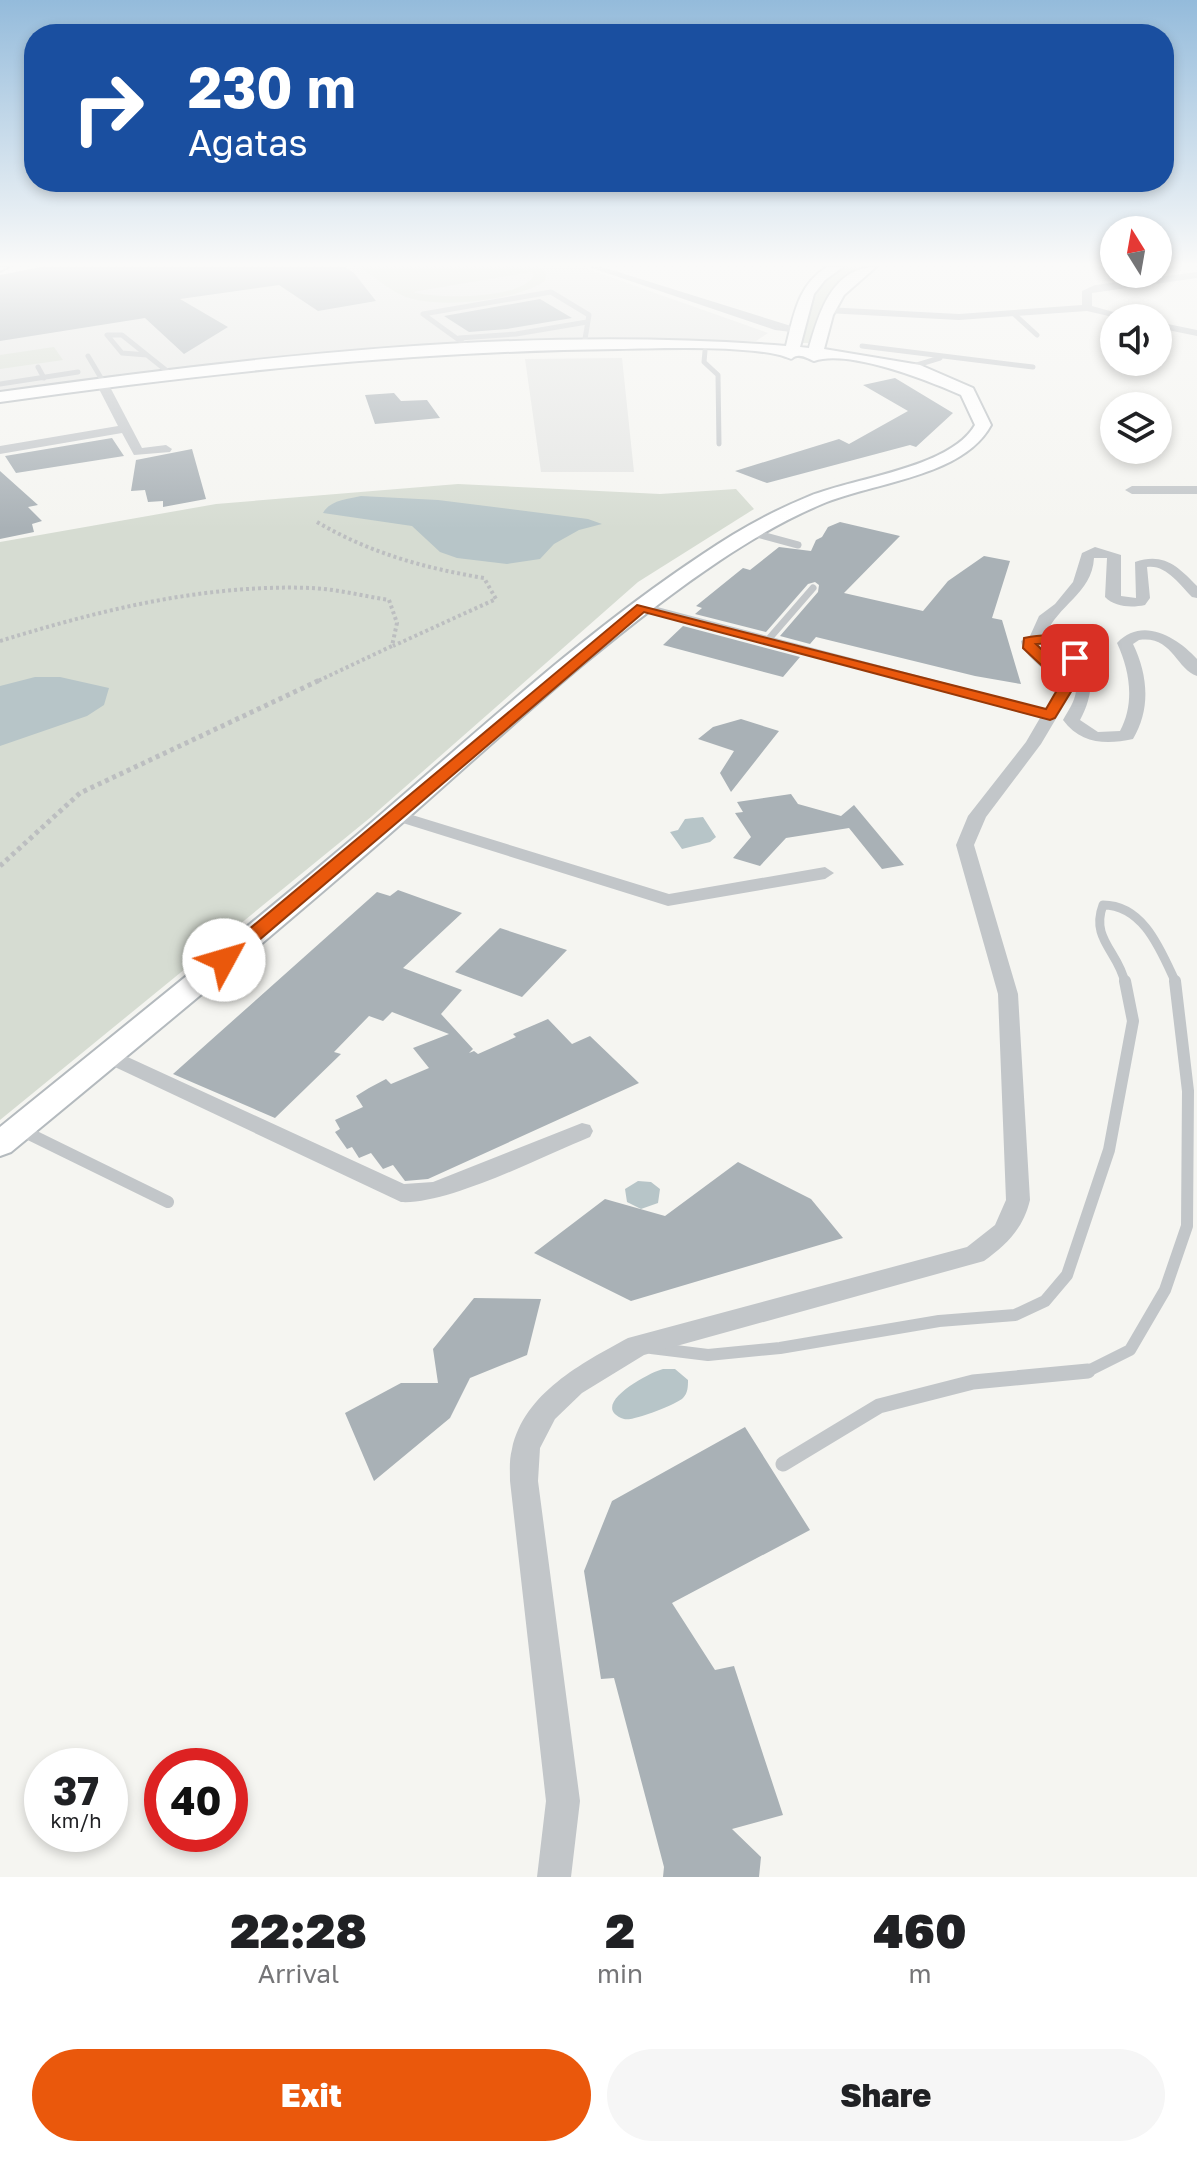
<!DOCTYPE html>
<html lang="en">
<head>
<meta charset="utf-8">
<style>
	:root { --surface:#fff; --page:#f6f6f6; --text:#202124; --muted:#757577; --accent:#ea580c }
	body { margin:0; font-family:"Golos Text",sans-serif; background:var(--page); color:var(--text); height:100vh; display:flex; flex-direction:column; font-size:30px; white-space:nowrap }
	* { box-sizing:border-box; margin:0 }
	p { font-size:26px; color:var(--muted) }
	.icon { flex:none; width:44px; height:44px; fill:none; stroke:currentColor; stroke-width:2; stroke-linecap:round; stroke-linejoin:round }
	.map { position:relative; height:1877px; overflow:hidden }
	.drawer { display:flex; flex-direction:column; background:var(--surface); flex:1 }
	.drawer>* { flex:none }
	.banner { position:absolute; left:24px; top:24px; width:1150px; height:168px; border-radius:32px; box-shadow:0 4px 12px #0003; background:#1a4fa0; color:#fff; overflow:hidden }
	.needle { width:52px; rotate:349deg }
	.buttons { position:absolute; left:1100px; top:216px; display:grid; gap:16px }
	.buttons a { display:grid; place-items:center; width:72px; height:72px; border-radius:50%; background:var(--surface); box-shadow:0 4px 12px #0003; font-size:40px }
	.speed { position:absolute; left:24px; top:1748px; display:flex; gap:16px; font-size:40px; font-weight:700; text-align:center }
	.speed>* { display:grid; place-content:center; width:104px; height:104px; border-radius:50%; background:var(--surface); box-shadow:0 4px 12px #0003; line-height:1 }
	.speed small { font-size:20px; font-weight:400 }
	.speed .limit { border:12px solid #d22; background:#fff; color:#111 }
	.pin { position:absolute; display:grid; place-items:center; width:68px; height:68px; color:#fff; margin:-34px; border-radius:16px; box-shadow:0 4px 12px #0006 }
	.me { position:absolute; width:88px; margin:-44px; rotate:51deg; stroke-linejoin:round; filter:drop-shadow(0 0 6px #0008) }
	.turn { display:flex; align-items:center; gap:28px; height:168px; padding:0 32px; font-size:36px }
	.turn .icon { width:104px; height:104px; stroke-width:2.5 }
	.turn b { display:block; font-size:56px; line-height:68px }
	.eta { display:flex; justify-content:space-evenly; align-items:center; height:136px; text-align:center }
	.eta b { font-size:48px; font-weight:800; line-height:56px }
	.cta { display:flex; gap:16px; margin-top:auto; padding:16px 32px }
	.cta a { flex:1; height:92px; border-radius:48px; background:var(--accent); color:#fff; font-size:32px; font-weight:800; line-height:92px; text-align:center }
	.cta a+a { background:var(--page); color:var(--text) }
	.map>svg:first-child { display:block }
</style>
</head>
<body>
<div class="map">
<svg width="1197" height="1877" viewBox="0 0 1197 1877">
	<rect width="100%" height="100%" fill="#f5f5f1"/>
	<path fill="#e5e6e4" d="M147 267H582L768 333 756 341 551 339 430 345 302 355 0 394V298Z
		M622 358 634 472H541L525 359Z"/>
	<path fill="#d6dcd2" d="M359 267H520L531 272 413 292C435 299 526 300 534 274L523 267H537L547 272 545 281C515 301 440 309 406 297 390 291 374 276 359 267Z
		M844 267H861C828 279 818 312 812 343H801C806 310 813 284 844 267Z
		M54 347 63 360 0 369V355Z
		M458 484 660 494 736 489 754 509 638 582 371 817 0 1120V542L216 504Z"/>
	<path fill="#b7c5c8" d="M361 496 438 500 588 519 602 524 579 530 554 544 540 559 507 564 457 558 440 552 412 526 323 513C330 500 348 499 361 496Z
		M35 677H60L109 688 104 705 87 716 0 746V686Z
		M703 817 716 837 710 842 682 849 670 832 678 830 685 819Z
		M638 1181 651 1182 660 1189 658 1203 641 1209 627 1202 625 1189Z
		M663 1369H675L688 1380C688 1386 688 1393 683 1398 677 1404 632 1422 624 1419 586 1406 650 1372 663 1369Z"/>
	<path fill="#a9b1b6" d="M41 267H345L354 273 376 301 318 311 279 285 180 299 228 327 184 354 145 318 0 341V275Z
		M540 299 572 318 507 329 469 332 444 316Z
		M895 378 953 413 916 447 910 445 767 483 735 471 839 439 849 444 908 411 863 385Z
		M394 393 401 401 427 400 440 418 375 424 365 395Z
		M112 438 124 456 16 473 5 456Z
		M192 449 206 499 163 507V501L148 502 145 490 131 491 136 460Z
		M0 471 38 505 28 507 42 521 32 524 34 532 0 539Z
		M840 522 900 536 844 593 923 611 948 581 984 556 1010 561 992 618 1002 620 1021 684 975 676 816 637 810 644 780 636 818 592 819 585 815 582 808 584 766 632 695 614 702 608 696 606 743 568 750 570 779 547 811 551 816 540 822 537 828 527Z
		M683 626 800 657 783 677 663 645Z
		M741 719 779 731 731 792 720 773 734 751 698 739 713 727Z
		M791 794 798 804 841 816 854 805 904 865 882 869 849 828 786 838 760 866 733 858 751 837 735 813 743 812 737 802Z
		M398 890 462 913 403 968 462 990 441 1014 473 1049 469 1053 474 1051 478 1054 516 1037 513 1034 548 1019 572 1044 590 1036 639 1083 428 1179 405 1181 393 1165 383 1169 371 1153 359 1158 352 1147 347 1149 335 1132 340 1129 335 1120 363 1107 356 1096 369 1088 386 1079 391 1084 429 1068 413 1048 449 1034 392 1012 383 1021 369 1016 334 1052 341 1054 275 1118 173 1074 377 892 390 896Z
		M500 928 567 950 522 997 455 972Z
		M738 1162 811 1199 843 1238 631 1301 534 1253 605 1199 665 1216Z
		M474 1298 541 1299 527 1355 470 1378 450 1418 374 1481 345 1413 401 1383H438L433 1349Z
		M745 1427 810 1530 672 1603 715 1670 734 1666 783 1815 732 1829 761 1857 759 1877H663L664 1867 614 1678 601 1679 584 1571 612 1501Z"/>
	<g fill="none" stroke-linecap="round" stroke-linejoin="round">
		<defs>
			<path id="secondary" d="M827 267H843L825 280 814 294 800 347 809 348C819 312 833 267 876 267L844 295 833 315 824 349 920 365 973 388 991 425C963 477 874 482 822 504 786 519 752 539 719 561 600 641 494 743 386 837 263 944 137 1048 11 1152L0 1156V1127C122 1028 244 931 363 830 474 735 582 634 703 554 735 532 769 513 805 498 850 478 950 469 975 425L961 395C927 380 848 349 814 361 808 359 804 355 797 356 790 357 795 361 786 357 751 345 660 348 618 349 411 351 205 373 0 402V392C259 356 524 325 786 346 794 314 798 285 827 267Z"/>
			<path id="primary" d="M0 267H8L0 271Z"/>
		</defs>
		<use href="#secondary" stroke="#b4babe" stroke-width="4"/>
		<use href="#primary" stroke="#b3b8bb" stroke-width="4"/>
		<path stroke="#bcbec0" stroke-width="4" stroke-dasharray="3 3" stroke-linecap="butt" d="M317 522C370 553 424 568 484 578L496 599 393 646
			M0 641C101 610 204 584 311 588 337 589 363 596 389 600L397 623 392 646 318 681"/>
		<path stroke="#bcbec0" stroke-width="5" stroke-dasharray="4 4" stroke-linecap="butt" d="M0 866 80 793 322 679"/>
		<path stroke="#c2c6c9" stroke-width="5" d="M1014 314 1037 335
			M107 335H122L147 355 122 353Z
			M459 338 516 334 587 322
			M862 346 1033 367
			M470 348 423 314 551 292 589 315 584 345
			M705 351 704 362 718 375 719 444
			M147 355 172 375
			M88 356 104 383
			M38 367 44 378
			M907 368 940 358
			M0 384 78 372"/>
		<path stroke="#c2c6c9" stroke-width="7" d="M750 532 798 545
			M767 641 813 588"/>
		<path stroke="#c2c6c9" stroke-width="9" d="M1125 983C1119 952 1090 939 1103 905 1144 905 1161 951 1176 983"/>
		<path stroke="#c2c6c9" stroke-width="12" d="M19 1129 168 1202
			M651 1348 708 1355 780 1348 939 1321 1015 1315 1045 1301 1067 1275 1109 1150 1133 1021 1125 981
			M1067 1373 1088 1371 1130 1350 1165 1290 1187 1226 1188 1091 1175 981"/>
		<path stroke="#c2c6c9" stroke-width="15" d="M783 1464 879 1406 973 1382 1088 1371"/>
		<path fill="#c2c6c9" fill-rule="evenodd" d="M589 267H602L804 330 799 333 775 330Z
			M1197 272V278L1092 293V306L1135 318H1117L1087 311 959 320 826 313 821 310 826 307 959 314 1082 305V291L1095 285Z
			M1158 322 1197 330V336L1158 328Z
			M104 384 110 387 142 448 166 445 172 449 170 452 134 455 122 433 0 454V446L118 426 98 387Z
			M1197 486V494H1132L1125 490 1132 486Z
			M1095 547 1121 555V596L1136 598 1135 562C1163 552 1178 566 1197 586V598L1192 597C1180 585 1166 564 1147 567L1150 598 1145 605C1131 608 1115 607 1105 597L1107 558H1094C1092 594 1057 605 1046 635 1094 641 1100 684 1080 720L1098 732 1120 731C1135 703 1130 671 1117 643 1142 616 1177 637 1197 659V676C1176 669 1172 635 1139 640L1133 644C1148 675 1151 709 1133 739 1106 745 1081 744 1063 720 1068 711 1075 701 1076 691 1079 666 1062 641 1036 644L1067 673 1073 690 1041 744 986 817 974 845 1018 994 1030 1200C1023 1229 1007 1244 984 1261L644 1355 582 1393 555 1419 540 1448 538 1481 580 1801 571 1877H537L546 1801 510 1481C510 1471 509 1460 512 1449 524 1393 582 1363 628 1338L967 1247 995 1225 1006 1200 998 994 956 845 968 816 1026 742 1040 718 637 610 635 607 642 603 1046 709 1057 690C1051 669 1023 658 1021 641L1030 636 1039 616 1055 604 1073 582 1082 553Z
			M396 810 669 894 825 867 834 873 825 879 668 906 390 819 387 815 390 811Z
			M108 1048 404 1184 433 1182 582 1123 590 1125 593 1131 590 1137C543 1156 448 1205 401 1202L100 1060 97 1055 100 1050Z"/>
		<use href="#secondary" fill="#fff" fill-rule="evenodd"/>
		<use href="#primary" fill="#fff" fill-rule="evenodd"/>
	</g>
	<linearGradient id="sky" x2="0" y2="1"><stop stop-color="#94bbdb"/><stop offset="0.5" stop-color="#fafaf9"/><stop offset="1" stop-color="#fafaf9" stop-opacity="0"/></linearGradient>
	<rect width="1197" height="529" fill="url(#sky)"/>
	<path fill="#ea580c" stroke="#983908" stroke-width="2" d="M637 605 1046 709 1057 690 1054 677 1023 648 1024 638C1053 632 1064 633 1082 658L1080 661H1070L1054 643 1036 644 1067 673 1072 690 1055 718 1050 720 644 612 231 964H217L215 960 217 956Z"/>
</svg>
<div class="buttons">
<a><svg class="needle" viewBox="-14 -14 28 28"><path d="M0-13l5 13h-10z" fill="#e53935"/><path d="M0 13l5-13h-10z" fill="#757577"/></svg></a>
<a><svg class="icon" aria-label="sound" viewBox="0 0 24 24"><path d="M4 9h4l5-4v14l-5-4H4zM17 9q2 3 0 6"/></svg></a>
<a><svg class="icon" aria-label="layers" viewBox="0 0 24 24"><path d="M12 4l9 5-9 5-9-5zM3 14l9 5 9-5"/></svg></a>
</div>
<div class="speed"><div>37<small>km/h</small></div><div class="limit">40</div></div>
<div class="pin" style="left:1075px;top:658px;background:#d93025"><svg class="icon" aria-label="arrive" viewBox="0 0 24 24"><path d="M6 21V4h12l-3 4 3 4H6"/></svg></div>
<svg class="me" style="left:224px;top:960px" viewBox="-20 -20 40 40"><circle r="19" fill="#fff"/><path d="M0-13L10 11 0 6-10 11z" fill="#ea580c"/></svg>
<div class="banner">
<div class="turn"><svg class="icon" aria-label="right" viewBox="0 0 24 24"><path d="M7 20v-9h11M14 6l5 5-5 5"/></svg><div><b>230 m</b>Agatas</div></div>
</div>
</div>
<section class="drawer">
<div class="eta">
<div><b>22:28</b><p>Arrival</p></div>
<div><b>2</b><p>min</p></div>
<div><b>460</b><p>m</p></div>
</div>
<div class="cta"><a>Exit</a><a>Share</a></div>
</section>
</body>
</html>
